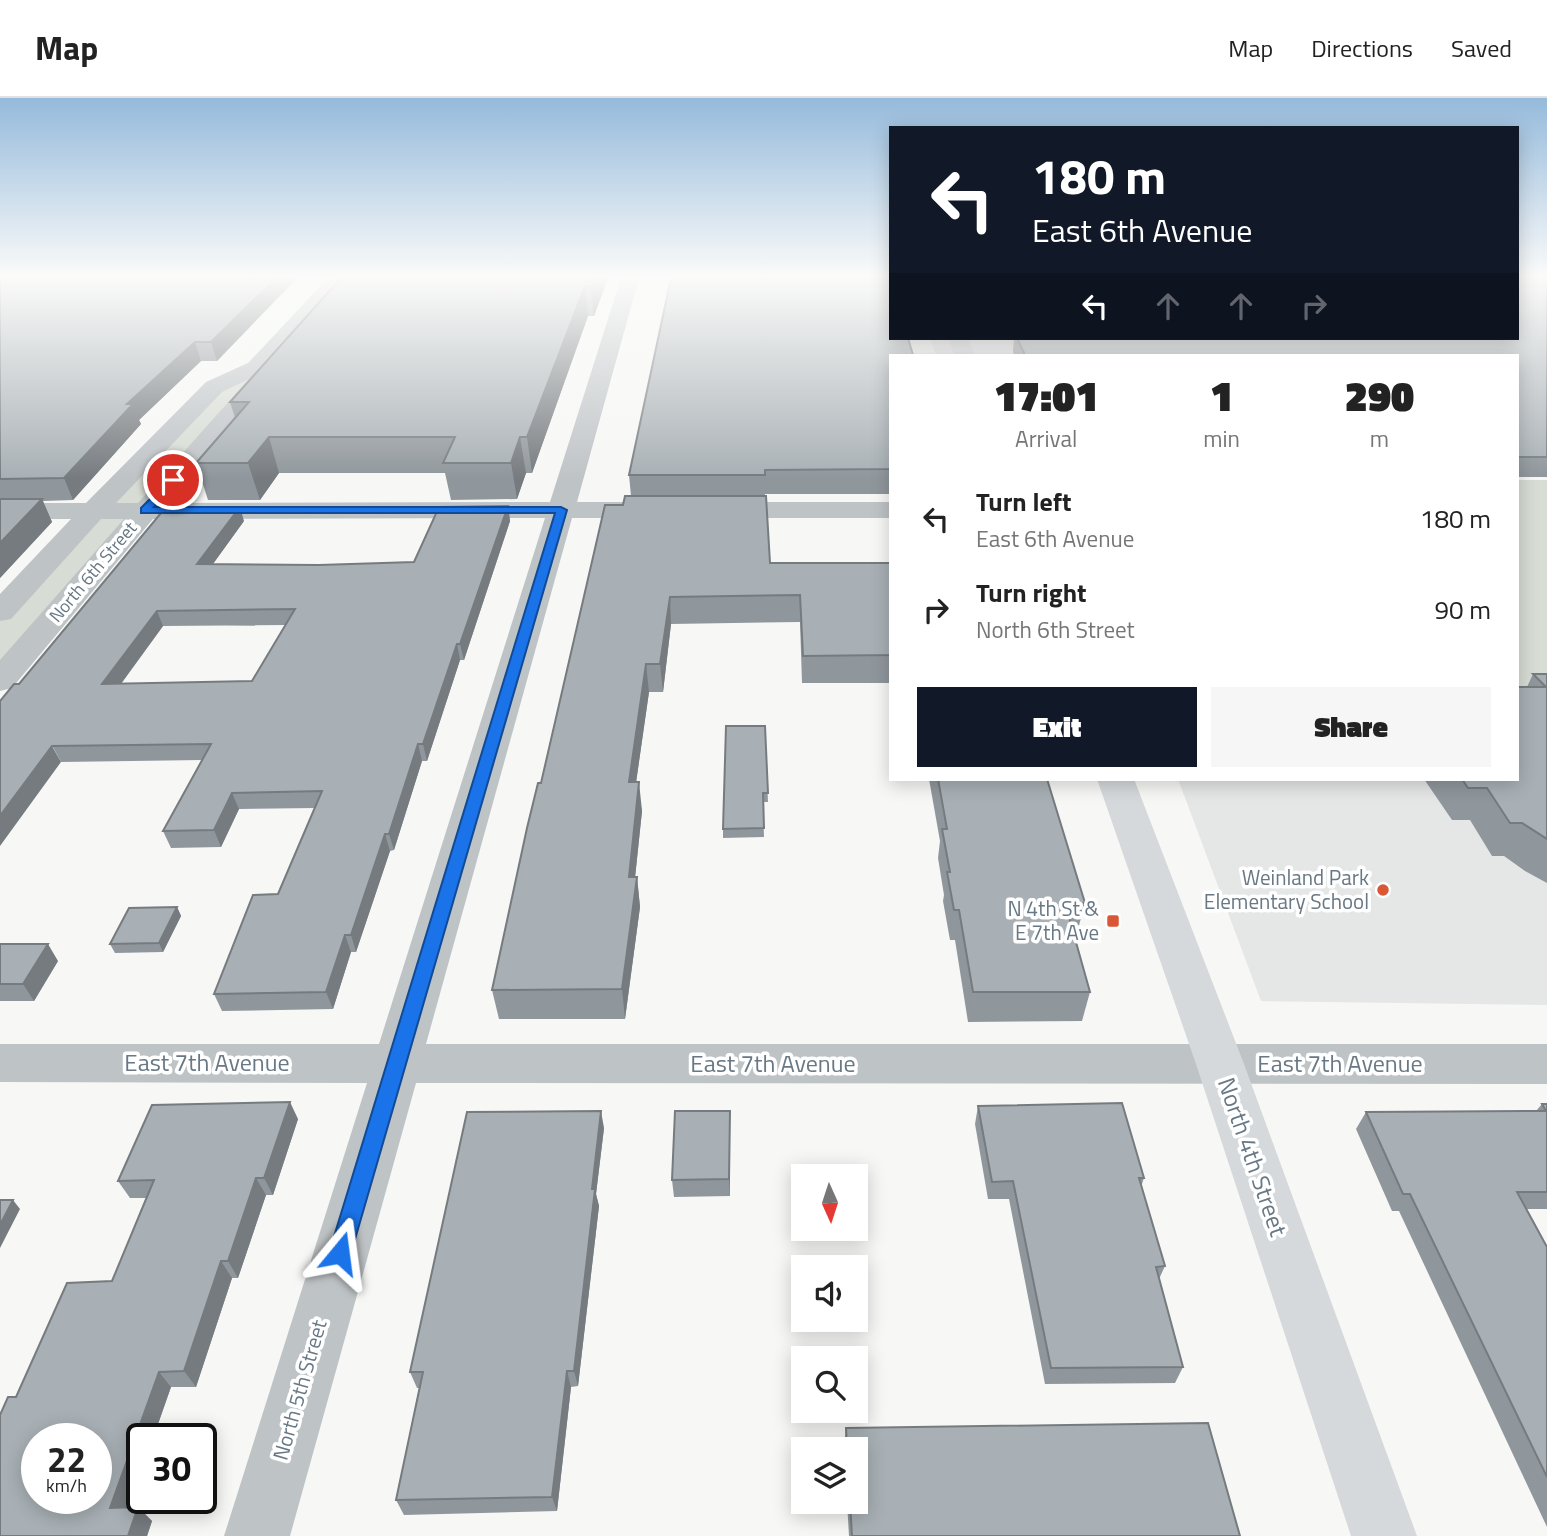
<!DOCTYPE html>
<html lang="en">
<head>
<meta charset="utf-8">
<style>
	:root { --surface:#fff; --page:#f6f6f6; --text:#222; --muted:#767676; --line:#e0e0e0; --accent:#111827 }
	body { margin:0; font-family:"Titillium Web",sans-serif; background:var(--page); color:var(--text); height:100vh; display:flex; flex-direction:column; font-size:26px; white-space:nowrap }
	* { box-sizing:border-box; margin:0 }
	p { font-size:23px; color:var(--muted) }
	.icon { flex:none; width:38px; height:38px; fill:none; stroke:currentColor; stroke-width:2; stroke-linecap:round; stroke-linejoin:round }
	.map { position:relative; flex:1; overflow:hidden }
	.drawer { position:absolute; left:889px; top:256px; width:630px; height:427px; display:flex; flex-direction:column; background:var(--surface); border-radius:0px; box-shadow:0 4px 18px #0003 }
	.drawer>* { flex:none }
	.top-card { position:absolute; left:889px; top:28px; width:630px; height:214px; border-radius:0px; box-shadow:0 4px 18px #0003; background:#111827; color:#fff; overflow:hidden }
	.needle { width:46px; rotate:177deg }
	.buttons { position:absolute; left:791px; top:1066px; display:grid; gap:14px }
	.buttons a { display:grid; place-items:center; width:77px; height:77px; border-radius:0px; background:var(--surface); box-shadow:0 4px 18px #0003; font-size:35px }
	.speed { position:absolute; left:21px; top:1325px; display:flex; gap:14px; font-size:35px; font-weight:700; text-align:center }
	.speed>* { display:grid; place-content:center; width:91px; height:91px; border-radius:50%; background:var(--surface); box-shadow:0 4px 18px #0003; line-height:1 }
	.speed small { font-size:18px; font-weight:400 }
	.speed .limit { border:4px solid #111; border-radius:10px; background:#fff; color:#111 }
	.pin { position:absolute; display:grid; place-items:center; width:60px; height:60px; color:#fff; margin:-30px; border:4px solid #fff; border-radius:50%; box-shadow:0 2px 7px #0007 }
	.me { position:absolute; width:77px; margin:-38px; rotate:16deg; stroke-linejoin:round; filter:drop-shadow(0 0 5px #0008) }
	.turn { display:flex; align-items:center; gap:24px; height:147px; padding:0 28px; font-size:32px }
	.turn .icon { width:91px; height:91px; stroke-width:2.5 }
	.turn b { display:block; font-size:49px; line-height:60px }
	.lanes { display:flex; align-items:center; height:66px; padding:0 28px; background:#0003; justify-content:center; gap:35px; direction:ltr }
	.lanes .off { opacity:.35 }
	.eta { display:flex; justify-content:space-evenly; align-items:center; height:119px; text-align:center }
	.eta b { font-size:42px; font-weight:800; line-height:49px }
	.button { display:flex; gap:14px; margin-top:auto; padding:14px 28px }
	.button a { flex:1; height:80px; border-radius:0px; background:var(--accent); color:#fff; font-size:28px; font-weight:800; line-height:80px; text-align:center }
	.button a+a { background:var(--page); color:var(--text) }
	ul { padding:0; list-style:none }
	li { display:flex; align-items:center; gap:21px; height:91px; padding:0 28px }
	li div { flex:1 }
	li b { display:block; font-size:26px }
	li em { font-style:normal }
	header { display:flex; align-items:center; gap:42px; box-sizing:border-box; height:98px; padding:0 35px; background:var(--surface); border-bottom:2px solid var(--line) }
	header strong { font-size:33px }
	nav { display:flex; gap:38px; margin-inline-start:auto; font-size:24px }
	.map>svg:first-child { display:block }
</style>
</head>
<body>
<header>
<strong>Map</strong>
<nav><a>Map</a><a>Directions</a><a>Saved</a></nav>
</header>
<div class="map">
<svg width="1547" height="1438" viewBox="0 0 1547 1438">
	<rect width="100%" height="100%" fill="#f7f7f5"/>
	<path fill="#e5e6e6" d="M930 240H1194L1207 257H936Z
		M1547 589V907L1261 903 1178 681H1517Z"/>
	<path fill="#d7dcd4" d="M261 277 0 583V514L214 289Z
		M1517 382H1547V593H1517Z"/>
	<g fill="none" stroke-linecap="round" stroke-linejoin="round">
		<path fill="#bec3c6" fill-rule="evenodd" d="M328 180H347L267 271 271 285 268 290 167 405 550 404 621 180H639L577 404H654L664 406 667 412 664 418 654 420H572L426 946H1547V986L416 985 290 1438H224L367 985 0 984V946H379L545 420 153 421 12 590 0 593V562L124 421H101L11 521 0 523V496L71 421H0V405H86L206 284 248 265ZM249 281 138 405H116L222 294Z
			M714 404H891V420H714L704 418 701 412 704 406Z"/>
		<path fill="#d5d9dc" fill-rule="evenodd" d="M948 240H968L975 257H954Z
			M1097 681H1134L1244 966 1417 1438H1351L1196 966Z"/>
	</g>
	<path fill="#90979c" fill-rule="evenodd" d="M0 180H297L217 263H201L139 322 141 326 73 402 43 403 52 424 0 480Z
		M608 180 594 218H588L532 375H526L517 401 451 402 445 375H279L260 402H208L196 365 235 320 230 304Z
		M1547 180V379H1517V257H1014L1013 253 1014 240H1330L1331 241H1339L1337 240H1517Z
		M891 257V396H765L770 465H891V597L889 585H802L800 524 671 526 663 594H649L636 684 642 713 635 779H637L640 809 625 921H499L492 892 541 685 623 407 631 398 629 377Z
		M508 408 510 423 464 562H460L427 663H422L394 752 390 753 356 854H351L333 911 222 913 214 896 278 796 315 710 239 711 221 749 171 750 163 733 202 662 61 664 19 586 244 423 213 466 319 467 414 464ZM286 527 252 583 121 586 163 528Z
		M1533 576H1547V785L1525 773 1504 758H1492L1470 722H1452L1424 681H1517L1527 589Z
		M765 628 768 704H763L764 739 723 740V731Z
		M929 681H1047L1085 805 1077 835H1074L1090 894 1082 923 968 924 955 842H950L943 803 944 797 938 760 940 743Z
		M177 809 181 818 163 854 115 855 110 846Z
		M0 846 58 863 34 903H0Z
		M1542 1006H1547V1111H1526L1547 1149V1429L1399 1113H1392L1356 1031 1366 1014 1536 1013Z
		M978 1008 1144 1080 1141 1089 1165 1168 1159 1181 1183 1269 1175 1285 1045 1286 1009 1101H988L975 1026Z
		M730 1013V1098L674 1099 672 1082Z
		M298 1021 273 1097H266L238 1180H232L196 1289H171L129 1409H138L152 1423 147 1438 16 1299 112 1183 146 1100H130L118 1083Z
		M604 1030 596 1096 599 1108 578 1288 571 1289 557 1413 404 1417 396 1402 419 1290H417L410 1274Z
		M846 1330 1240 1438H849L847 1404H856V1351H844Z"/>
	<path fill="#767b7f" d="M276 180H297L217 263 211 244Z
		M594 180H608L594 218 591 188Z
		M585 188 588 218 532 375 527 339Z
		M195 244 201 263 139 322 141 326 73 402 64 380 127 306Z
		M269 339 279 375 260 402 248 365Z
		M520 339 526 375 517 401 511 365Z
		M42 401 52 424 0 480V445Z
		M508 408 510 423 464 562 460 546Z
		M240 409 244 423 202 481 197 466Z
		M670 499 671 526 663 594 660 566Z
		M157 513 163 528 109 602 102 586Z
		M457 546 460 562 427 663 423 646Z
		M646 566 649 594 632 713 629 684Z
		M418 646 422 663 394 752 389 736Z
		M52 648 61 664 0 748V718Z
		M639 684 642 713 632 809 629 779Z
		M232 695 239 711 221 749 214 732Z
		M385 736 390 753 356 854 351 837Z
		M637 779 640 809 625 921 622 891Z
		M177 809 181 818 163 854 159 845Z
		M345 837 351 854 333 911 326 894Z
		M48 846 58 863 34 903 23 886Z
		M290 1004 298 1021 273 1097 264 1080Z
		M601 1013 604 1030 596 1096 599 1108 578 1288 574 1273 592 1091Z
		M730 1013V1098L729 1081Z
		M256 1080 266 1097 238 1180 228 1163Z
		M13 1102 20 1111 0 1150V1127Z
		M221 1163 232 1180 196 1289 184 1273Z
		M567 1273 571 1289 557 1413 552 1399Z
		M159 1274 171 1289 153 1340H142V1374L124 1424 110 1410Z
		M138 1409 152 1423 147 1438H128Z"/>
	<path fill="#a8b0b5" stroke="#767b7f" stroke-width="2" fill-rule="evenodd" d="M0 180H276L211 244H195L127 306H133L64 380 0 381Z
		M341 180H594L591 188H585L527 339H520L511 365H443L455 339H269L248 365H196L249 304H230Z
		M671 180H891V240H908L913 257H891V371L765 372V377H629Z
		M1517 180H1547V359H1517V257H1025L1017 240H1330L1331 241H1358V240H1517Z
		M625 398H766L770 465H891V557L803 558 800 497 670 499 660 566H646L629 684H639L629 779H637L622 891 492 892 527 730 538 685H541L605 407H623Z
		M0 401H42L0 445Z
		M508 408 460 546H457L423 646H418L389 736H385L351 837H345L326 894 214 896 253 797 278 796 322 693 232 695 214 732 163 733 211 646 52 648 0 718V603L14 586H19L161 415H182L186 409H240L197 466 319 467 414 464 439 409ZM295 511 252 583 102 586 157 513Z
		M1533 576H1547V741L1522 725H1510L1487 690H1468L1462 681H1517V589H1546Z
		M726 628H765L768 695H763L764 730 723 731Z
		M938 681H1047L1085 805H1065L1090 894H973L959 812H954L947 774H950L942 731H947Z
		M177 809 159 845 110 846 129 810Z
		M0 846H48L23 886H0Z
		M290 1004 264 1080H256L228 1163H221L184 1273 159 1274 110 1410 138 1409 128 1438H0V1317L8 1299H16L67 1185 112 1183 154 1082 118 1083 152 1007ZM37 1340H96V1400H37Z
		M1122 1005 1144 1080H1139L1165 1168 1156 1169 1183 1269 1051 1270 1013 1083 992 1084 978 1008Z
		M1542 1006H1547V1094H1517L1547 1149V1379L1410 1096H1403L1366 1014 1546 1013Z
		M601 1013 592 1091H595L574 1273H567L552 1399 396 1402 423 1274H410L467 1014Z
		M675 1013H730L729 1081 672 1082Z
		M0 1102H13L0 1127Z
		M1208 1325 1240 1438H852L850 1404H856V1351H847L846 1330Z"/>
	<linearGradient id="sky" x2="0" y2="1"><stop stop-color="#95badb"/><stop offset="0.47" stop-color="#fbfbfa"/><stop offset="1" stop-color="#fbfbfa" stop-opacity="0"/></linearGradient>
	<rect width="1547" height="381" fill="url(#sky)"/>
	<path fill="#1a73e8" stroke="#114b97" stroke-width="2" d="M173 378 178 382 154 409H561L567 412 351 1155 348 1163 340 1166 332 1163 329 1155 555 415H141V410Z"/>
	<g fill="#d85734" stroke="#fff" stroke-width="2.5">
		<circle cx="1383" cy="792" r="7"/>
		<rect x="1106" y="816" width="14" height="14" rx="3.5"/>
	</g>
	<g text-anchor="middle" stroke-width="7" stroke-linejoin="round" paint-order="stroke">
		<g font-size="18" fill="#687884" stroke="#fff">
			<text transform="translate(93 474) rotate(-50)" y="6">North 6th Street</text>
		</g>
		<g font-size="21" fill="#687884" stroke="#fff" text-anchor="end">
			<text x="1369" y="787">Weinland Park<tspan x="1369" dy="24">Elementary School</tspan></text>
			<text x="1099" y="818">N 4th St &amp;<tspan x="1099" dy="24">E 7th Ave</tspan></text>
		</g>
		<g font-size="21" fill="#687884" stroke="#fff">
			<text transform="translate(300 1292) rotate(-74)" y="7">North 5th Street</text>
		</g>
		<g font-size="24" fill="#687884" stroke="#fff">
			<text x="207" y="973">East 7th Avenue</text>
			<text x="773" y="974">East 7th Avenue</text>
			<text x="1340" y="974">East 7th Avenue</text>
			<text transform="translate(1252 1059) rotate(71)" y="8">North 4th Street</text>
		</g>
	</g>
</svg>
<div class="buttons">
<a><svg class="needle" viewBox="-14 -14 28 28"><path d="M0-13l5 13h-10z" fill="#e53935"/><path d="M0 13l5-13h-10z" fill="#767676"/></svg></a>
<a><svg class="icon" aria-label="sound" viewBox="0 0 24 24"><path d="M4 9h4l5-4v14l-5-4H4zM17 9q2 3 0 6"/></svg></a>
<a><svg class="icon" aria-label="search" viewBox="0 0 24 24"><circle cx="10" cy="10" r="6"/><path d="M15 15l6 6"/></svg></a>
<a><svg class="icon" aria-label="layers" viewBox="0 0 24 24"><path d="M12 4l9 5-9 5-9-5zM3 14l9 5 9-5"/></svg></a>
</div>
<div class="speed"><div>22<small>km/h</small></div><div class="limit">30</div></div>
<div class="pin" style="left:173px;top:382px;background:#d93025"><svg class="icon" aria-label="arrive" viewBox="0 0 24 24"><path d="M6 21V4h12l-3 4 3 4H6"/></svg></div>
<svg class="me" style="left:340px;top:1155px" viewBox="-20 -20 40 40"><path d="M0-17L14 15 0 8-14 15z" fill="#1a73e8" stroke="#fff" stroke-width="4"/></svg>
<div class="top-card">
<div class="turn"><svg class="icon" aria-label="left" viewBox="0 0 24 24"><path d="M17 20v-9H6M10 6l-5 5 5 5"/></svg><div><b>180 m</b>East 6th Avenue</div></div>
<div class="lanes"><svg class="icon" aria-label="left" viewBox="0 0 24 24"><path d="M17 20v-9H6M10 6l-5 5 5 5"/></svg><svg class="icon off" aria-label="ahead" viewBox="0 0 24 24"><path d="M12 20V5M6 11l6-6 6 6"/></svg><svg class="icon off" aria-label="ahead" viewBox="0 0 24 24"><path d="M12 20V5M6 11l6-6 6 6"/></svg><svg class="icon off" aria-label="right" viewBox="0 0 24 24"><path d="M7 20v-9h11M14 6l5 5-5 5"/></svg></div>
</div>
<section class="drawer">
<div class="eta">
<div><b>17:01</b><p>Arrival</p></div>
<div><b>1</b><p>min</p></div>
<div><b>290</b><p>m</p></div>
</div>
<ul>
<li><svg class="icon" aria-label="left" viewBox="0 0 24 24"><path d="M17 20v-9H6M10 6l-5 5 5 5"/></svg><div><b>Turn left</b><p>East 6th Avenue</p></div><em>180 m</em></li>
<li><svg class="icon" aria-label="right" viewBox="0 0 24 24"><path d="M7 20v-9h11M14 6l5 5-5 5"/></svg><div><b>Turn right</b><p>North 6th Street</p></div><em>90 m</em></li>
</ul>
<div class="button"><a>Exit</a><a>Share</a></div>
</section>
</div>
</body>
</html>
